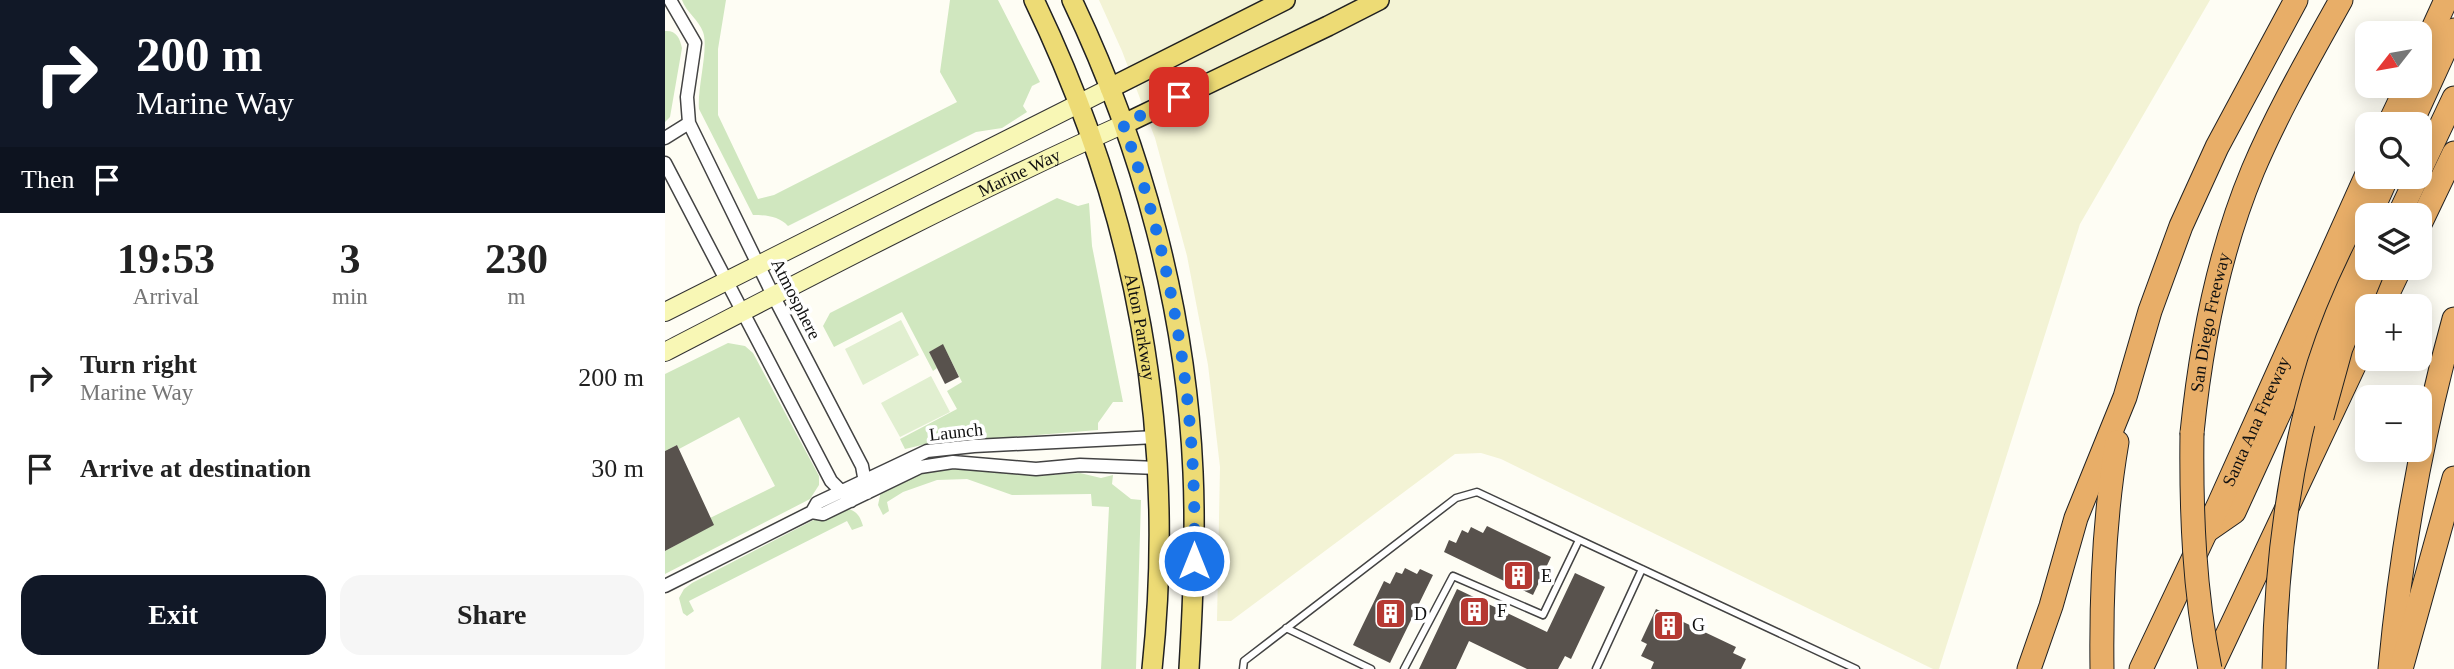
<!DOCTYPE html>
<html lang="en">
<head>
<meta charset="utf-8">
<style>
	:root { --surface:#fff; --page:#f6f6f6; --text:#222; --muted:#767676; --accent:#111827 }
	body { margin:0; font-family:"Times New Roman",serif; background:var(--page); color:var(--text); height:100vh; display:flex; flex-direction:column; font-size:26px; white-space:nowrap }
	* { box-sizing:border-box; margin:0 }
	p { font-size:23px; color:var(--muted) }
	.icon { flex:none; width:38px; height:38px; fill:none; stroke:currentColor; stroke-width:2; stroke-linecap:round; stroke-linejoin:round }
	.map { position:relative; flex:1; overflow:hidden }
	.side { display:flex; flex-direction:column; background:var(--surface); width:665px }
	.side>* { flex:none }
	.guide { background:#111827; color:#fff; overflow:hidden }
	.needle { width:46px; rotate:239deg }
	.tools { position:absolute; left:1690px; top:21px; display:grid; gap:14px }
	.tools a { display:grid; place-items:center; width:77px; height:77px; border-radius:14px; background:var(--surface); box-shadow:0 4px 18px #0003; font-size:35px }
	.pin { position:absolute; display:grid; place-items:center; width:60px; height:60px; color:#fff; margin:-30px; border-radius:14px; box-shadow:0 4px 10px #0006 }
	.me { position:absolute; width:77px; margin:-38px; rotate:0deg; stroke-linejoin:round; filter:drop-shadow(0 0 5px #0008) }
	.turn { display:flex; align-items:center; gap:24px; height:147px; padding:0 21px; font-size:32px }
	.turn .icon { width:91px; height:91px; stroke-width:2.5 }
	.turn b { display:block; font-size:49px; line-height:60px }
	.then { display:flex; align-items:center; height:66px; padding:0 21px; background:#0003; gap:14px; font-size:26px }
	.eta { display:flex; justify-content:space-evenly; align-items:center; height:119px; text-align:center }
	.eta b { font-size:42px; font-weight:600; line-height:49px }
	.button { display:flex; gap:14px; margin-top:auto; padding:14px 21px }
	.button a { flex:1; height:80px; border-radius:21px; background:var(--accent); color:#fff; font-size:28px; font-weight:600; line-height:80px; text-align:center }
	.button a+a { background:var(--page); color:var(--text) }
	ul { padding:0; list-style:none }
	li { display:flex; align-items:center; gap:21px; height:91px; padding:0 21px }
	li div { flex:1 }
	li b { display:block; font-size:26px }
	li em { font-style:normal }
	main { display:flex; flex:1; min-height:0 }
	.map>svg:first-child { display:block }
</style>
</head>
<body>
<main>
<section class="side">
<div class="guide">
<div class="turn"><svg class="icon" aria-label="right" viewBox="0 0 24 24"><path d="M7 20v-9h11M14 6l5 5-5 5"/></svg><div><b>200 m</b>Marine Way</div></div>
<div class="then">Then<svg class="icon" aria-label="arrive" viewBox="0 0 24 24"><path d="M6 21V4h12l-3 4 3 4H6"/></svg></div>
</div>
<div class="eta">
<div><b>19:53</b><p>Arrival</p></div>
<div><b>3</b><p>min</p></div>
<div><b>230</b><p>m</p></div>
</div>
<ul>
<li><svg class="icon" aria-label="right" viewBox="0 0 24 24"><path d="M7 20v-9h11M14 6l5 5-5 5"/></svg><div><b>Turn right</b><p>Marine Way</p></div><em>200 m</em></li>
<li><svg class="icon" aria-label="arrive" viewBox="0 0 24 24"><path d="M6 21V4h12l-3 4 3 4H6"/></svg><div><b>Arrive at destination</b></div><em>30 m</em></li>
</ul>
<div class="button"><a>Exit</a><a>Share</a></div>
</section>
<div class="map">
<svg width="1789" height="669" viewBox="0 0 1789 669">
	<rect width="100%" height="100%" fill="#fefdf4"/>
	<path fill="#f3f3d5" d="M434 0H1545L1415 224 1274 669H1268L836 459 816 453 790 454 566 621H552L555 467 543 365 522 256 490 138 457 51Z"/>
	<path fill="#d0e7bf" d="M17 0H61L53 49V115L93 199 109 195 292 102 275 72 285 0H333L375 82 367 86 358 106 362 112 337 128 311 132 123 226C114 216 101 215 88 215L34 109C32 88 44 48 38 32 34 20 21 12 17 0Z
		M0 31C11 30 15 38 17 48L5 117 0 122Z
		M392 198 413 206 424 203 427 246 458 402H448L433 423V430L261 444 240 449 235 439 292 409 282 391 297 382 278 345 264 352 272 368 268 371 237 312 169 347 158 326 165 313Z
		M63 343 80 346 88 353 154 476V485L145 499 0 574V551L48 525 45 518 110 486 74 417 14 449 12 445 0 451V374Z
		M300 464 369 476 415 473 436 478 448 475 447 484 466 499 476 500 471 669H436L444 507 427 506 426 494 347 495 302 479 272 480 238 492 222 502 224 511 218 515 213 505 216 491 253 470Z
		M172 508C187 508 194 511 198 526L187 530 182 521 24 601 29 611 22 616 18 613 14 598 19 589 27 583Z"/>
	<path fill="#e1efd0" d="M236 320 254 355 198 385 180 349Z
		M266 376 285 412 235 437 216 403Z"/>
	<path fill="#58524d" d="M278 344 294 377 280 384 264 352Z
		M12 445 49 525 0 551V451Z
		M822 526 886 557 868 595 779 552 784 540 791 543 797 530 803 533 806 527 818 533Z
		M740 568 752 574 755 569 768 575 725 663 688 645 719 581 725 584 731 572 737 574Z
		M910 573 940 587 906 659 900 656 893 669H862L804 641 791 669H754L792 589 882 632Z
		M991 609 1071 647 1068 653 1081 659 1076 669H986L989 662 976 656 982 644 976 641Z"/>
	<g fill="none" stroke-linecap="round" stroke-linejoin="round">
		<defs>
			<path id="service" d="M621 628 706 669
				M578 669 579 661 791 498 812 492 1191 669
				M739 669 788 576 878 615 914 540
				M931 669 977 569"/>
			<path id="minor" d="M5 0 30 43 22 97 24 123 108 295 197 466 202 493
				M0 138 24 123
				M0 163 166 481 186 501
				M147 512 158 514 255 467 288 462 371 469 415 465 493 468
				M0 586 147 512 152 503 262 451 309 446 491 437"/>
			<g id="secondary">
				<path d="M0 312 445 88"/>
				<path id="s1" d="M0 352C152 273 303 194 459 124"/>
			</g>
			<g id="primary">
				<path id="s2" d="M369 0C472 214 512 433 487 669"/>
				<path d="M407 0C477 147 521 309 528 472 531 538 528 603 524 669"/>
				<path d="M445 88 620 0"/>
				<path d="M459 124 663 26 714 0"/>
			</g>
			<g id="motorway">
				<path d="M1755 57 1781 0"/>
				<path d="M1724 124 1742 86"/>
				<path d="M1746 124 1789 30"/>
				<path d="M1755 170 1789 98"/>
				<path d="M1705 215 1722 177"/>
				<path d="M1734 215 1752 177"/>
				<path d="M1755 224 1789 153"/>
				<path d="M1717 306 1735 268"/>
				<path id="s3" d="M1527 433C1536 343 1553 254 1588 170 1613 111 1645 56 1676 0"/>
				<path d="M1543 530 1569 512 1703 219"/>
				<path d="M1364 669 1386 606 1411 518 1460 397 1485 311 1516 226 1552 147 1631 0"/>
				<path d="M1437 669C1436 593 1439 518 1452 442"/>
				<path id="s4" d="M1476 669 1554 504 1703 172"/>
				<path d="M1546 669 1703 336"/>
				<path d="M1725 669C1736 551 1757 433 1789 319"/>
				<path d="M1736 669 1789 478"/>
			</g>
		</defs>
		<use href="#service" stroke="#434343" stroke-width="9"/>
		<use href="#minor" stroke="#434343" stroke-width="15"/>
		<use href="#secondary" stroke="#323232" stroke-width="20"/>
		<use href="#primary" stroke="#212121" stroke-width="22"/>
		<use href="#motorway" stroke="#212121" stroke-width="25"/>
		<use href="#service" stroke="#fff" stroke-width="6"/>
		<use href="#minor" stroke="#fff" stroke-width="12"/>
		<use href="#secondary" stroke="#f8f7b5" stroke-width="18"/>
		<use href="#primary" stroke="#eddb75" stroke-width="19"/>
		<use href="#motorway" stroke="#e8ae68" stroke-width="23"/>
		<defs>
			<path id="motorway-bridge" d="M1657 417 1676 348 1709 268
				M1527 433C1526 512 1529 591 1545 669
				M1609 669C1611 567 1624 461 1654 364 1667 323 1684 284 1703 246"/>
		</defs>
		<use href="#motorway-bridge" stroke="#212121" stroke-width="25" stroke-linecap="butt"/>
		<use href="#motorway-bridge" stroke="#e8ae68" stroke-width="23"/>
	</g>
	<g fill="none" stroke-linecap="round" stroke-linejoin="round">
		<path stroke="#1a73e8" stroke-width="12" stroke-dasharray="0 21.6" d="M514 97 458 124C509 262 533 414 529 561"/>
	</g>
	<defs>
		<symbol id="building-square" viewBox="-11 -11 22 22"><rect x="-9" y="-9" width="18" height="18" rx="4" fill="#b63832" stroke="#fff"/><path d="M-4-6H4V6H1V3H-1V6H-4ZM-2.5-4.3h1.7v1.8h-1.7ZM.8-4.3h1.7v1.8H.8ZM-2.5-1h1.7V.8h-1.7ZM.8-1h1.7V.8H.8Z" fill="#fff"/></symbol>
	</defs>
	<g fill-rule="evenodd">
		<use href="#building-square" x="836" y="558" width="35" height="35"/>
		<use href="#building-square" x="792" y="594" width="35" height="35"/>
		<use href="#building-square" x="708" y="596" width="35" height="35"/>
		<use href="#building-square" x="986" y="608" width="35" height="35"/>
	</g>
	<g text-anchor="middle" stroke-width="7" stroke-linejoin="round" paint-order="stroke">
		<g font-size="18" fill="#101010" stroke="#fff">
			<text dy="6" stroke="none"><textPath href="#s1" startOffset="397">Marine Way</textPath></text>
			<text transform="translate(131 299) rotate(63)" y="6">Atmosphere</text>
			<text dy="6" stroke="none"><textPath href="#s3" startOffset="112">San Diego Freeway</textPath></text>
			<text dy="6" stroke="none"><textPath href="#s2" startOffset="345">Alton Parkway</textPath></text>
			<text dy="6" stroke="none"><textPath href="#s4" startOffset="273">Santa Ana Freeway</textPath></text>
			<text transform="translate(291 432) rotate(-6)" y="6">Launch</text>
		</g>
		<g font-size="18" fill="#101010" stroke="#fff" text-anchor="start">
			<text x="876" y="582">E</text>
			<text x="832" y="617">F</text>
			<text x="749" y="620">D</text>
			<text x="1027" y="631">G</text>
		</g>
	</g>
</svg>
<div class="tools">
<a><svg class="needle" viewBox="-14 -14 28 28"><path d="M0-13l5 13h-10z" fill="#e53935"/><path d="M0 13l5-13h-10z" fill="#767676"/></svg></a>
<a><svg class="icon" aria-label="search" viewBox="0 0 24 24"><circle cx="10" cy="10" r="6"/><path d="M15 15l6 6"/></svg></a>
<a><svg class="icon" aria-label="layers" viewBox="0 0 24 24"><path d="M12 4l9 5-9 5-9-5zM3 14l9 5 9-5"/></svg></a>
<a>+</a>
<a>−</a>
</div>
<div class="pin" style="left:514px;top:97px;background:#d93025"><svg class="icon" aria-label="arrive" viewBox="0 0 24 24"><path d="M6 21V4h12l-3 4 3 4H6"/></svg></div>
<svg class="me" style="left:529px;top:561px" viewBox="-20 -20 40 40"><circle r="17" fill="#1a73e8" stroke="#fff" stroke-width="3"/><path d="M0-11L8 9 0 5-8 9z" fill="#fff"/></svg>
</div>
</main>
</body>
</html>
